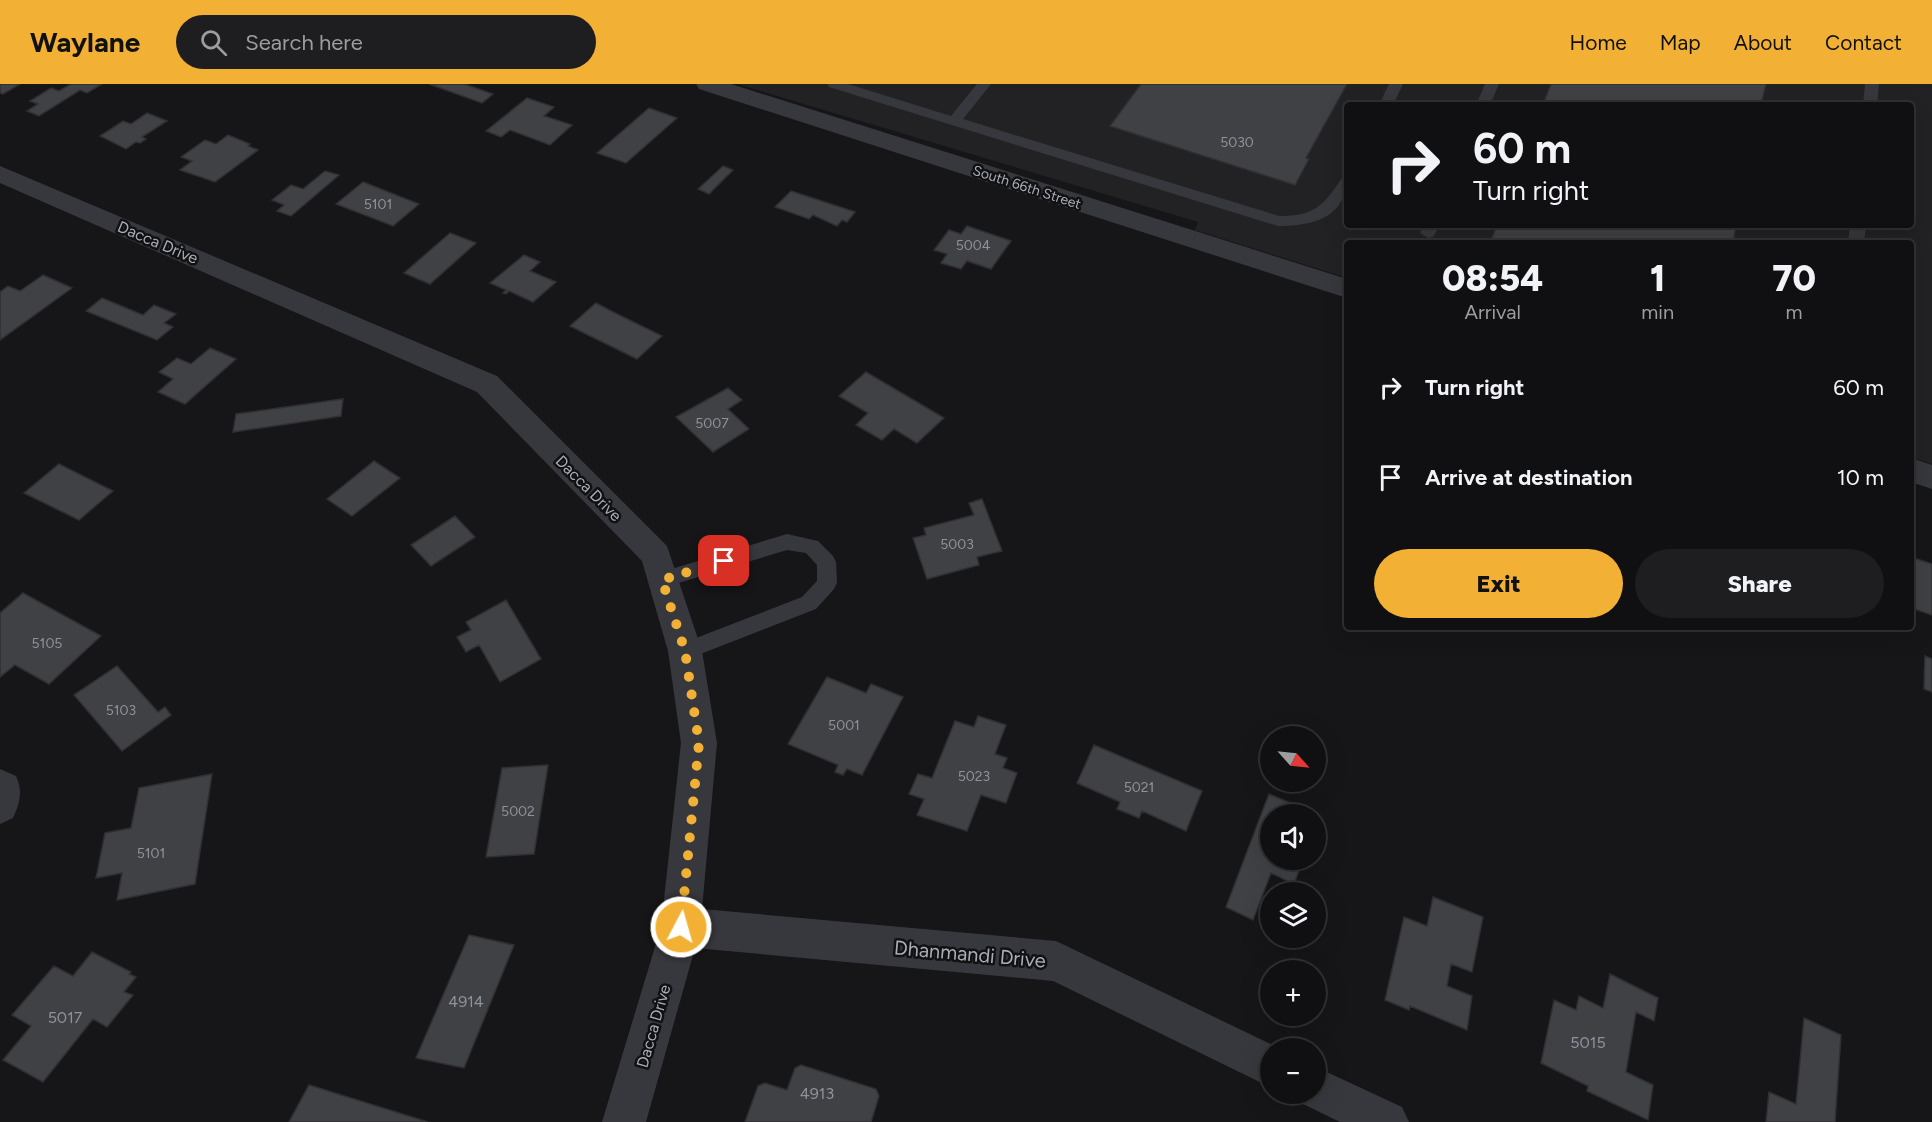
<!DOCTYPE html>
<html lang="en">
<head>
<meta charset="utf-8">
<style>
	:root { --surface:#101012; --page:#1e1e20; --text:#f1f3f6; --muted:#9c9d9f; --line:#303032; --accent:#f2b134 }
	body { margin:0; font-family:Figtree,sans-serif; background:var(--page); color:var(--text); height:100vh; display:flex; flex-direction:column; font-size:22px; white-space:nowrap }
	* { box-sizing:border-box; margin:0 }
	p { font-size:20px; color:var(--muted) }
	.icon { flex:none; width:33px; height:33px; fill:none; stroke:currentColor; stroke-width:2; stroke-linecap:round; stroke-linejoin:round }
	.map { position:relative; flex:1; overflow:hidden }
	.sheet { position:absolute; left:1344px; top:156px; width:570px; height:390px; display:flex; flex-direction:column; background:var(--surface); border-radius:6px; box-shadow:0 6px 24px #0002,0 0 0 2px var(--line) }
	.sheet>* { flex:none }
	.banner { position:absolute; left:1344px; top:18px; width:570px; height:126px; border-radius:6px; box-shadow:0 6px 24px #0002,0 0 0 2px var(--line); background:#101012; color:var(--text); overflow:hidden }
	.needle { width:39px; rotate:117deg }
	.fabs { position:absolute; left:1260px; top:642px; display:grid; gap:12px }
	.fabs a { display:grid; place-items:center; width:66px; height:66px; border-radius:50%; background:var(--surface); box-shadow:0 6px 24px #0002,0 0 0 2px var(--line); font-size:30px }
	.pin { position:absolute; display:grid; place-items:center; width:51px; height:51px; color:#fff; margin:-26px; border-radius:12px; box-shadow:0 3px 9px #0006 }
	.me { position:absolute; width:66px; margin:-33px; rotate:6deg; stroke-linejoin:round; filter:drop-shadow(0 0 4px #0008) }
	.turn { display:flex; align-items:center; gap:21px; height:126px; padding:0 30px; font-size:27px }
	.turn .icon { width:78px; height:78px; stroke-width:2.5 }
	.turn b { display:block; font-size:42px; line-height:51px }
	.eta { display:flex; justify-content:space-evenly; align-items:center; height:102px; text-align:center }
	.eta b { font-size:36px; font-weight:800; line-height:42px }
	.button { display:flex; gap:12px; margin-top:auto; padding:12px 30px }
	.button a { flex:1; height:69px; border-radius:36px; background:var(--accent); color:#111; font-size:24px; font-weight:800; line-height:69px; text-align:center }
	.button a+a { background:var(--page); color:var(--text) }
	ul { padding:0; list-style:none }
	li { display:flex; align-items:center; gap:18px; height:90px; padding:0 30px }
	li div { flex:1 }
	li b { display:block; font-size:22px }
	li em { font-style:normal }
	header { display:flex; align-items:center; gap:36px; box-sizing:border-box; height:84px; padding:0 30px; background:var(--accent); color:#111 }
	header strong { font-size:28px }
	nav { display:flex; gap:33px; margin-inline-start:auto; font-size:21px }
	.search { width:420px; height:54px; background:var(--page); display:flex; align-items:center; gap:15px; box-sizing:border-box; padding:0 21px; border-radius:33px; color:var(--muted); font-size:22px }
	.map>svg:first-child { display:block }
</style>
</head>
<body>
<header>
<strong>Waylane</strong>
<div class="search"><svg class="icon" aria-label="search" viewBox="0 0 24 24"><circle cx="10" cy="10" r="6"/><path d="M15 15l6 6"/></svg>Search here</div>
<nav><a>Home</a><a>Map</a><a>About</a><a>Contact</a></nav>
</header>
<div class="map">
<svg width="1932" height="1038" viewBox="0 0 1932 1038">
	<rect width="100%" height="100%" fill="#161618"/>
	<path fill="#222225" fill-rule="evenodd" d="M737 0H1932V380L1911 373V159H1347V194L1195 146 1198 138ZM1347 21H1911V141H1347Z"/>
	<path fill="#404145" stroke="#303034" stroke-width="1.5" d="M0 0H20L3 10 0 9Z
		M71 0H102L87 9 80 6 39 32 27 27 38 20 30 17 51 4 59 7Z
		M429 0H464L493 10 482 19Z
		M1141 0H1347L1306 74 1309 75 1295 101 1110 42Z
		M1551 0H1766L1761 21H1543Z
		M527 14 554 23 544 32 572 41 550 61 510 46 501 53 486 47Z
		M649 24 677 34 626 79 597 69Z
		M147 29 167 37 142 53 146 55 140 59 136 58 126 65 100 52 123 37 131 40Z
		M228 51 250 60 248 62 258 66 215 98 180 86 192 77 181 73 205 56 216 60Z
		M723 82 733 86 709 110 698 105Z
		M325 87 339 91 291 132 277 127 284 121 272 116 291 101 303 105Z
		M363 98 419 120 393 142 336 120Z
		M791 107 855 128 847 138 842 136 837 142 813 131 809 135 775 123Z
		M1497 141H1736L1733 159H1490Z
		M967 142 1011 157 991 185 967 177 961 185 941 179 947 170 934 166 949 146 961 150Z
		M450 149 476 159 430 200 404 189Z
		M524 171 540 178 530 187 556 198 533 218 509 207 506 210 503 209 506 206 490 199Z
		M43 191 72 204 0 256V208L8 202 20 207Z
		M102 214 143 231 154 221 176 230 164 239 173 243 157 256 86 227Z
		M596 219 609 226 662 252 637 275 570 242Z
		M210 264 236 275 185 320 158 308 173 295 159 288 177 274 191 280Z
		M866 288 944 334 917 359 894 345 882 356 856 341 868 329 839 312Z
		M728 304 742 316 728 325 749 345 713 368 676 333Z
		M343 315 341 332 233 348 236 330Z
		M374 377 400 394 352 432 327 415Z
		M59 380 113 407 79 436 24 409Z
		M982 415 1002 467 977 473 979 481 927 495 913 454 926 451 924 444 974 431 969 419Z
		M455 432 475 453 431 482 411 461Z
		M1911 473 1932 480V531L1911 524Z
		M23 509 101 552 49 600 15 581 0 593V529Z
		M506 516 541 575 500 598 479 561 466 568 457 553 471 546 466 538Z
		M1925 572 1932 575V608L1924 605Z
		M117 582 158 628 165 623 171 631 122 667 74 611Z
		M827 593 866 609 871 600 903 613 862 691 847 685 843 691 835 688 838 681 788 660Z
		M978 632 1006 641 995 670 1007 674 1003 684 1017 689 1006 719 981 711 967 747 917 731 924 715 909 710 918 690 932 694 955 637 974 643Z
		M1094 661 1202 707 1186 747 1142 727 1139 734 1117 725 1120 718 1077 699Z
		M548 681 534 770 486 773 502 684Z
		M212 690 195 800 117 816 122 789 96 794 105 749 131 744 139 704Z
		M1269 710 1295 721 1291 730H1270V776H1303L1294 800 1271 789 1253 836 1226 823Z
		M1433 813 1483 833 1472 888 1451 880 1447 902 1472 912 1467 946 1410 922 1409 926 1385 916 1404 833 1427 842Z
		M469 851 514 861 464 984 416 974Z
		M92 868 131 888 129 890 136 893 124 908 133 911 107 943 93 935 43 998 3 976 31 942 12 931 54 882 73 892Z
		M1610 890 1658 914 1654 937 1636 928 1626 988 1653 1001 1648 1036 1587 1007 1588 1002 1541 979 1554 916 1576 926 1579 912 1603 924Z
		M1804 934 1841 951 1835 1038H1766L1769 1008 1796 1020Z
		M801 981 876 1005 879 1012 871 1038H745L758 1002 765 999 787 1006 795 984Z
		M309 1001 428 1038H289Z"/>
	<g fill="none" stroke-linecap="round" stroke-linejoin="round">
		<path fill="#37383d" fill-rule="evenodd" d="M827 0H848L951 32 977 0H991L963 35 1279 132C1315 132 1323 122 1342 94L1347 92C1347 134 1313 142 1278 142L829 3Z
			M1389 0H1403L1393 21H1379Z
			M1485 0H1499L1490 21H1476Z
			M1865 0H1879L1877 21H1863Z
			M1424 141H1440L1433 153 1428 154 1420 149Z
			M1850 141H1866L1864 159H1848Z
			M787 450 818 457 833 472 836 478 837 499 834 505 816 525 685 576 678 573 675 567 678 561 802 513 817 497V481L806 469 787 466 662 504 655 502 652 496 655 490Z"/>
		<path fill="#37383d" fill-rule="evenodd" d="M696 0H731L1347 195V214L699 5Z
			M0 82 497 292 667 462 702 567 717 659 702 825 1056 857 1279 964H1270V1003L1053 897 695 864 646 1038H602L661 843 681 659 668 567 642 477 477 308 0 99Z
			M1911 374 1932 381V405L1911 398Z
			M0 685 16 692C23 707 20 719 13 734L0 740Z
			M1316 983 1402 1023 1409 1038H1340L1301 1019 1297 1010H1316Z"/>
	</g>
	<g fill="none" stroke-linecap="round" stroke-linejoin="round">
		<path stroke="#f2b134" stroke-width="10" stroke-dasharray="0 18" d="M681 843 699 659 685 567 662 496 724 477"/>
	</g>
	<g text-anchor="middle" stroke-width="5" stroke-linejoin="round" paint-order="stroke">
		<g font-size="14" fill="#8e929b">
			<text x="1237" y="63">5030</text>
			<text x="378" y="125">5101</text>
			<text x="973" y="166">5004</text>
			<text x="712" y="344">5007</text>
			<text x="957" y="465">5003</text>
			<text x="47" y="564">5105</text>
			<text x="121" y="631">5103</text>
			<text x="844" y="646">5001</text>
			<text x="974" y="697">5023</text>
			<text x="1139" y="708">5021</text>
			<text x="518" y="732">5002</text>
			<text x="151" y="774">5101</text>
		</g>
		<g font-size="14" fill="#a8adb8" stroke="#111113">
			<text transform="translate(1027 103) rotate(18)" y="5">South 66th Street</text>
		</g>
		<g font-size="16" fill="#a8adb8" stroke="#111113">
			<text transform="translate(158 158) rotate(23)" y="6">Dacca Drive</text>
			<text transform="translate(589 404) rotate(45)" y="6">Dacca Drive</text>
			<text transform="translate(653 942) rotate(-74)" y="6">Dacca Drive</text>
		</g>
		<g font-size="16" fill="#8e929b">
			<text x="466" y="923">4914</text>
			<text x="65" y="939">5017</text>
			<text x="1588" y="964">5015</text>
			<text x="817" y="1015">4913</text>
		</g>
		<g font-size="20" fill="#a8adb8" stroke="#111113">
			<text transform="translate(970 870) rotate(5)" y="7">Dhanmandi Drive</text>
		</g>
	</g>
</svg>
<div class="fabs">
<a><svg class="needle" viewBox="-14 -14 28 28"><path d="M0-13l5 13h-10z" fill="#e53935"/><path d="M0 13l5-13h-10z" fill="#9c9d9f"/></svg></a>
<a><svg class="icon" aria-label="sound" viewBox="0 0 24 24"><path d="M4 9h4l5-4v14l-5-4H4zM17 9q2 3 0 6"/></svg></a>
<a><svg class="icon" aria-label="layers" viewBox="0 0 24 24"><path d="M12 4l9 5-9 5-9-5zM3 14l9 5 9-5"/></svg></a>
<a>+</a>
<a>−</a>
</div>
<div class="pin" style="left:724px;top:477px;background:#d93025"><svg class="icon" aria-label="arrive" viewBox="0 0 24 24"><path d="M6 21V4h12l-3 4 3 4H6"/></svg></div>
<svg class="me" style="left:681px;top:843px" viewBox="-20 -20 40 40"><circle r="17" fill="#f2b134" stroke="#fff" stroke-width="3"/><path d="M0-11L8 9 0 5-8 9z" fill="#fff"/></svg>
<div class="banner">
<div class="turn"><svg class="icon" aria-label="right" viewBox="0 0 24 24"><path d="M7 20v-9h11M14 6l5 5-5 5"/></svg><div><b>60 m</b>Turn right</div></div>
</div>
<section class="sheet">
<div class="eta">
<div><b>08:54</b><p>Arrival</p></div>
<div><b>1</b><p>min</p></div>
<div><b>70</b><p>m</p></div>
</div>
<ul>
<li><svg class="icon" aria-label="right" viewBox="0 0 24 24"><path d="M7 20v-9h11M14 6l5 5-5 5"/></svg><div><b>Turn right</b></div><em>60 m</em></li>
<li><svg class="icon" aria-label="arrive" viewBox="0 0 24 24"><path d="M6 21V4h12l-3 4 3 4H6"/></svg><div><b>Arrive at destination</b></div><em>10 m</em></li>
</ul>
<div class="button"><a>Exit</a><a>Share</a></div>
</section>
</div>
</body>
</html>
